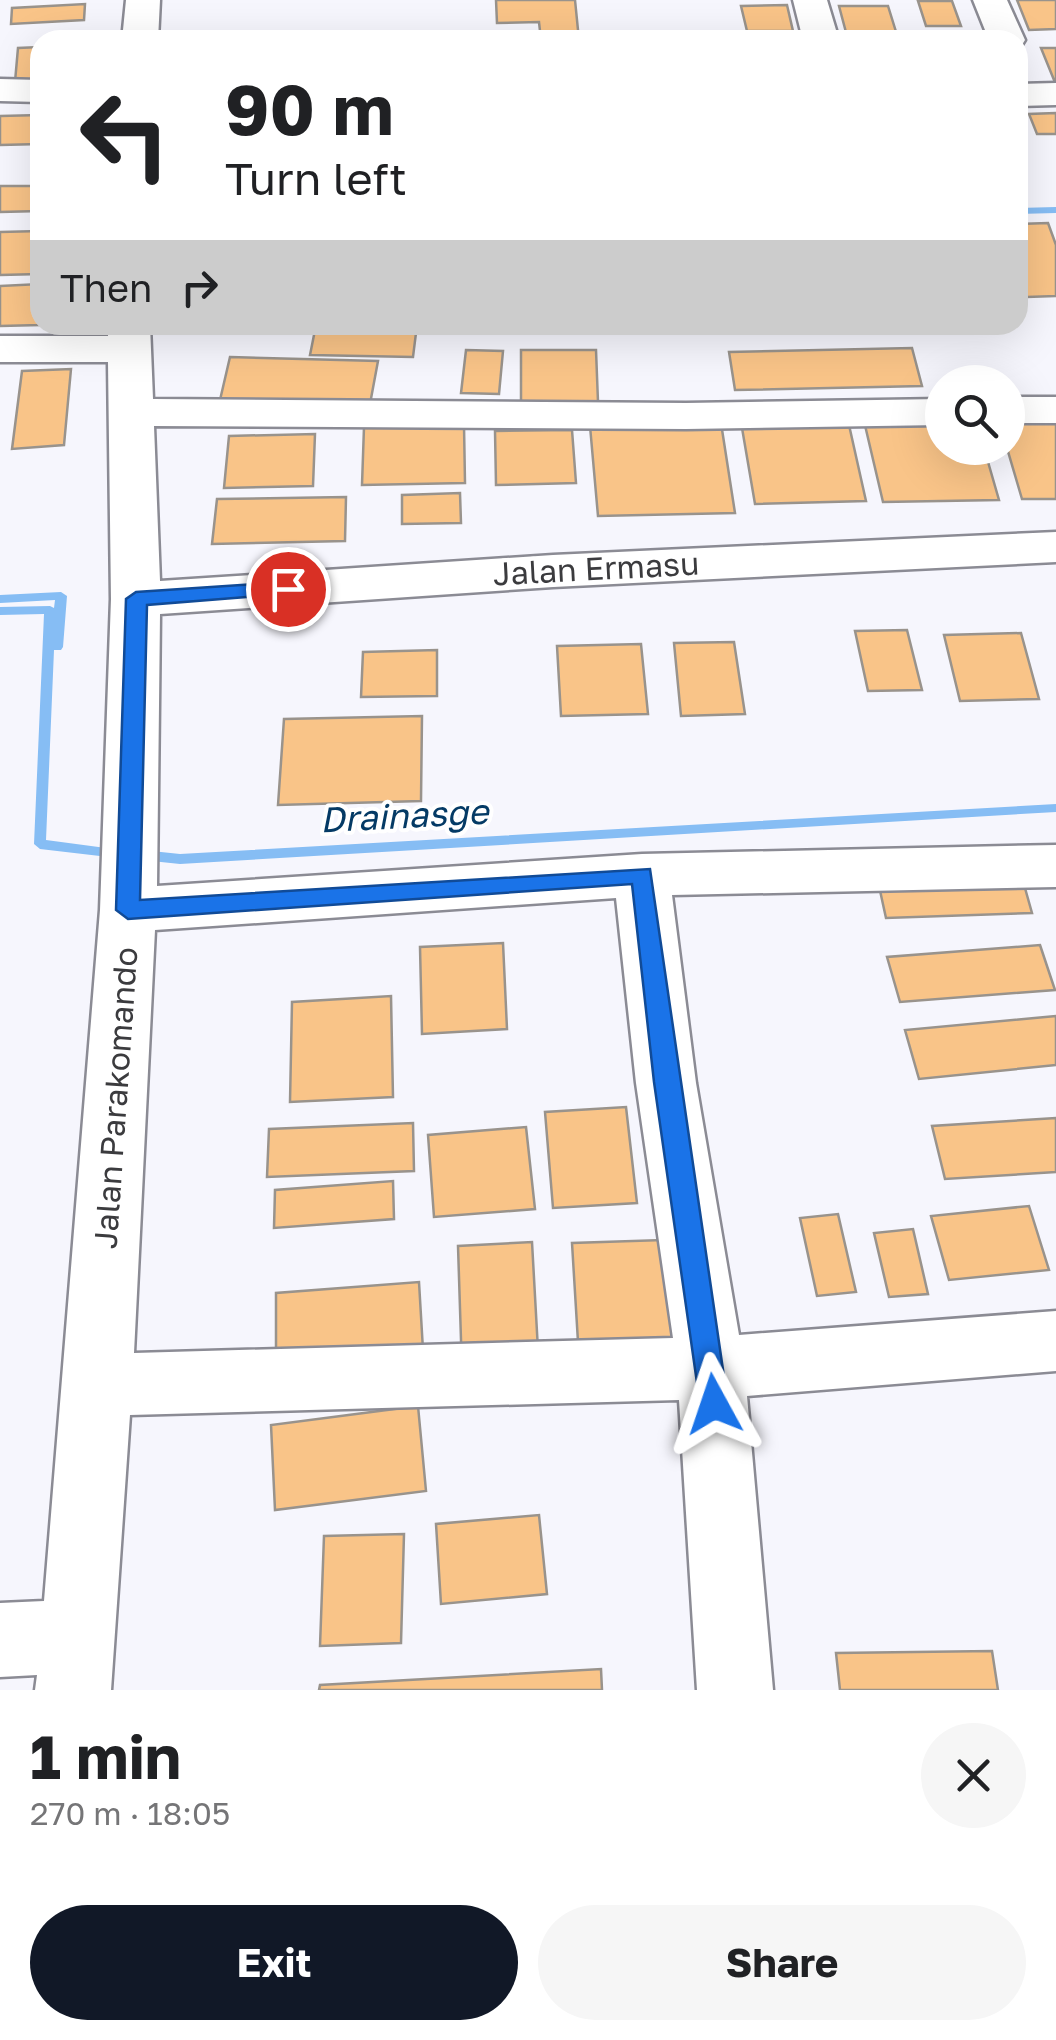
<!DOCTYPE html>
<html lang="en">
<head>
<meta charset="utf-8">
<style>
	:root { --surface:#fff; --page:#f6f6f6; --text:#202124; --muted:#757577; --accent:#111827 }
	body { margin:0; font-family:"Golos Text",sans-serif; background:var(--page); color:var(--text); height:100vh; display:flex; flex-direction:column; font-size:38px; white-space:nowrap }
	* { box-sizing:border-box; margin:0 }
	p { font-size:32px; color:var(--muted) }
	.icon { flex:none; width:55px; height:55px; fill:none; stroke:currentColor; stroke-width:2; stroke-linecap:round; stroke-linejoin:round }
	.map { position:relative; height:1690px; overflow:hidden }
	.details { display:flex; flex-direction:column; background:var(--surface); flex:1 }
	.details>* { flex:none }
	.guide { position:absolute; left:30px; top:30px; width:998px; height:305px; border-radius:30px; box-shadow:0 10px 40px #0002; background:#fff; color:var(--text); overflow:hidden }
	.fabs { position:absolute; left:925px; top:365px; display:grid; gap:20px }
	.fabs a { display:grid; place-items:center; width:100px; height:100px; border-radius:50%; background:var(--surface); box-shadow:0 10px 40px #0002; font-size:50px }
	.pin { position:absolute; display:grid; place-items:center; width:85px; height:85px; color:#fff; margin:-42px; border:5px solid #fff; border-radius:50%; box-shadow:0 2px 10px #0007 }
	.me { position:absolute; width:110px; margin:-55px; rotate:355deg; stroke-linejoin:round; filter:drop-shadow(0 0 8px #0008) }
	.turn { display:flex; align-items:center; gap:35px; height:210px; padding:0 30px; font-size:45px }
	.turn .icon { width:130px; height:130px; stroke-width:2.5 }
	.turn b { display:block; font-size:70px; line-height:85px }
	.then { display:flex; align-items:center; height:95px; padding:0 30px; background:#0003; gap:20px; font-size:38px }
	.round { display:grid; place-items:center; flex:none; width:105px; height:105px; border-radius:52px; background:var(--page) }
	.headline { display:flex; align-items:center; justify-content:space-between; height:170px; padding:0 30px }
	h1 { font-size:60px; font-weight:700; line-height:75px }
	.primary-button { display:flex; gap:20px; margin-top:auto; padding:20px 30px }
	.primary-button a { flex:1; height:115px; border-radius:60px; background:var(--accent); color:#fff; font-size:40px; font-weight:700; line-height:115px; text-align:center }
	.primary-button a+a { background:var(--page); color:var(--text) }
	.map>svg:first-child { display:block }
</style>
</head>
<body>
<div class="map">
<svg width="1056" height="1690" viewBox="0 0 1056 1690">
	<rect width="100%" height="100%" fill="#f6f6fd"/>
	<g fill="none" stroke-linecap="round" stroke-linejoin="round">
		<path fill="#86bdf4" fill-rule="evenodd" d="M1056 207V213L1018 214V208Z
			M61 592 67 596 63 647 61 650H54L46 840 121 850 123 853 117 858 40 849 34 844 44 614 0 615V607L50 606 54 608 55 600 0 603V595Z
			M1056 804V812L180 864 142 860 136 855 142 850 180 854Z"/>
	</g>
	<path fill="#f9c488" stroke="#99938c" stroke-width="2.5" d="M496 0H575L579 40H541L539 22 497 23Z
		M1017 0H1056V29L1029 30Z
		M918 1H952L961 26H926Z
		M85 4 84 20 11 24 12 8Z
		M787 5 793 31H747L741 6Z
		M839 6H888L897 35 847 36Z
		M40 47V80L15 82 18 48Z
		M1041 48H1056V80H1054Z
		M1056 113V134H1037L1029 114Z
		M40 115V144L0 145V116Z
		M0 186H40V211L0 212Z
		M1048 223 1056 245V296L1027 297 1018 270V224Z
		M40 231V274L0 275V232Z
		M40 284V325L0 326V286Z
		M316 325H417L413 357 310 355Z
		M678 325H771L772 330 678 331Z
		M912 348 922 386 735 390 729 352Z
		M466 350 503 351 499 394 461 393Z
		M521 350H596L598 402H521Z
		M230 357 378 361 370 404 220 400Z
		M71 369 64 445 12 449 22 371Z
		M942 419V448H984L999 500 883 502 864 421Z
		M1056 421V499H1022L1007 448 1008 422Z
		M721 423 735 513 598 516 590 426Z
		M464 425 465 483 362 485 364 427Z
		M849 425 866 501 755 504 742 428Z
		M572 430 576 483 496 485 495 431Z
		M315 434 313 486 224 488 229 436Z
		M460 493 461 523 402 524V495Z
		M346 497 345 541 212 544 217 499Z
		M907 630 922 690 868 691 855 631Z
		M1021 633 1039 699 960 701 944 635Z
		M734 642 745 714 681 716 674 643Z
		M641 644 648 714 561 716 557 646Z
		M437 650V696L361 697 363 652Z
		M422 716 421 801 278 805 284 719Z
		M1023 881 1032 913 886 918 879 886Z
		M503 943 507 1029 422 1034 420 947Z
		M1040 945 1055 990 900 1002 887 957Z
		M391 996 393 1097 290 1102 292 1002Z
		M1056 1016V1065L919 1079 905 1030Z
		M626 1107 637 1203 553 1208 545 1112Z
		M1056 1118V1172L945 1179 932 1126Z
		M413 1123 414 1171 267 1177 269 1129Z
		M526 1127 535 1209 434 1217 428 1135Z
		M393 1181 394 1219 274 1228 275 1190Z
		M1029 1206 1049 1270 949 1280 931 1216Z
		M838 1214 856 1292 817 1296 800 1218Z
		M913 1229 928 1294 889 1297 874 1233Z
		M663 1240 672 1337 578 1342 572 1243Z
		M532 1242 539 1368 462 1371 458 1246Z
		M419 1282 424 1367 276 1379V1293Z
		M418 1406 426 1491 275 1510 271 1425Z
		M539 1515 547 1594 441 1604 436 1524Z
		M404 1534 401 1643 320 1646 324 1536Z
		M992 1651 998 1690H840L836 1653Z
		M601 1669 602 1690H319L320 1685Z"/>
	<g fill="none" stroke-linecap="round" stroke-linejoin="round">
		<defs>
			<path id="minor" d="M126 0H160L158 40H122Z
				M793 0H827L839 40H803Z
				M973 0H1007L1025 40 1020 48 1018 40H989Z
				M0 79 40 80V102L0 101Z
				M1056 83V105L1018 106V84Z
				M108 325H150L153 399 686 403 942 399V425L686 429 154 426 160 581 553 555 1056 532V562L553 587 160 614 157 886 642 854 1056 845V887L672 895 696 1083 739 1335 1056 1311V1371L747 1396 773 1690H697L679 1400 130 1415 111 1690H35L37 1675 0 1677V1603L44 1601 100 910 111 599 108 362H0V336H108ZM616 898 636 1083 673 1338 134 1353 155 930Z
				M1008 397H1056V423H1008Z"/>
		</defs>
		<use href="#minor" stroke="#8b8b94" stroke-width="5"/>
		<use href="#minor" fill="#fff" fill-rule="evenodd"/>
	</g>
	<path fill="#1a73e8" stroke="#114b97" stroke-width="2.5" d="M288 582 295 584V593L147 605 140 900 650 869 728 1404 724 1413 714 1417 704 1413 700 1404 654 1082 632 884 128 919 116 910 126 599 136 592Z"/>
	<g text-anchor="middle" stroke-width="8" stroke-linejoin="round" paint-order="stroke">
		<g font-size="32" fill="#3b3b3e" stroke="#fff">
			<text transform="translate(596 569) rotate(-3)" y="11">Jalan Ermasu</text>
			<text transform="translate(116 1098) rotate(-86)" y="11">Jalan Parakomando</text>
		</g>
		<g font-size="35" font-style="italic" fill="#043a65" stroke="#fff">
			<text transform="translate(404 816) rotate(-3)" y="12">Drainasge</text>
		</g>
	</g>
</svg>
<div class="fabs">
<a><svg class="icon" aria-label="search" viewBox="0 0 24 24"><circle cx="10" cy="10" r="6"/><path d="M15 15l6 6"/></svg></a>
</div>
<div class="pin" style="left:288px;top:589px;background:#d93025"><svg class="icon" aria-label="arrive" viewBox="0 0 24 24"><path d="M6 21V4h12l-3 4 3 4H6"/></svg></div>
<svg class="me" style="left:714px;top:1404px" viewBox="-20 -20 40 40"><path d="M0-17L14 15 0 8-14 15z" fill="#1a73e8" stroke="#fff" stroke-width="4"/></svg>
<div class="guide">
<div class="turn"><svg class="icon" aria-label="left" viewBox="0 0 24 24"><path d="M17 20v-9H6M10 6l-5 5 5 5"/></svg><div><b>90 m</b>Turn left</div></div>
<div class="then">Then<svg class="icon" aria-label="right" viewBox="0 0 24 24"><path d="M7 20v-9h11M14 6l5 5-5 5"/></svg></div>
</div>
</div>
<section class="details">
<div class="headline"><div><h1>1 min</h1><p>270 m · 18:05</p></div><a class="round"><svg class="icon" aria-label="close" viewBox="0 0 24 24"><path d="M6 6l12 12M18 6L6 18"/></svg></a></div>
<div class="primary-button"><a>Exit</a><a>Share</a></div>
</section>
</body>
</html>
